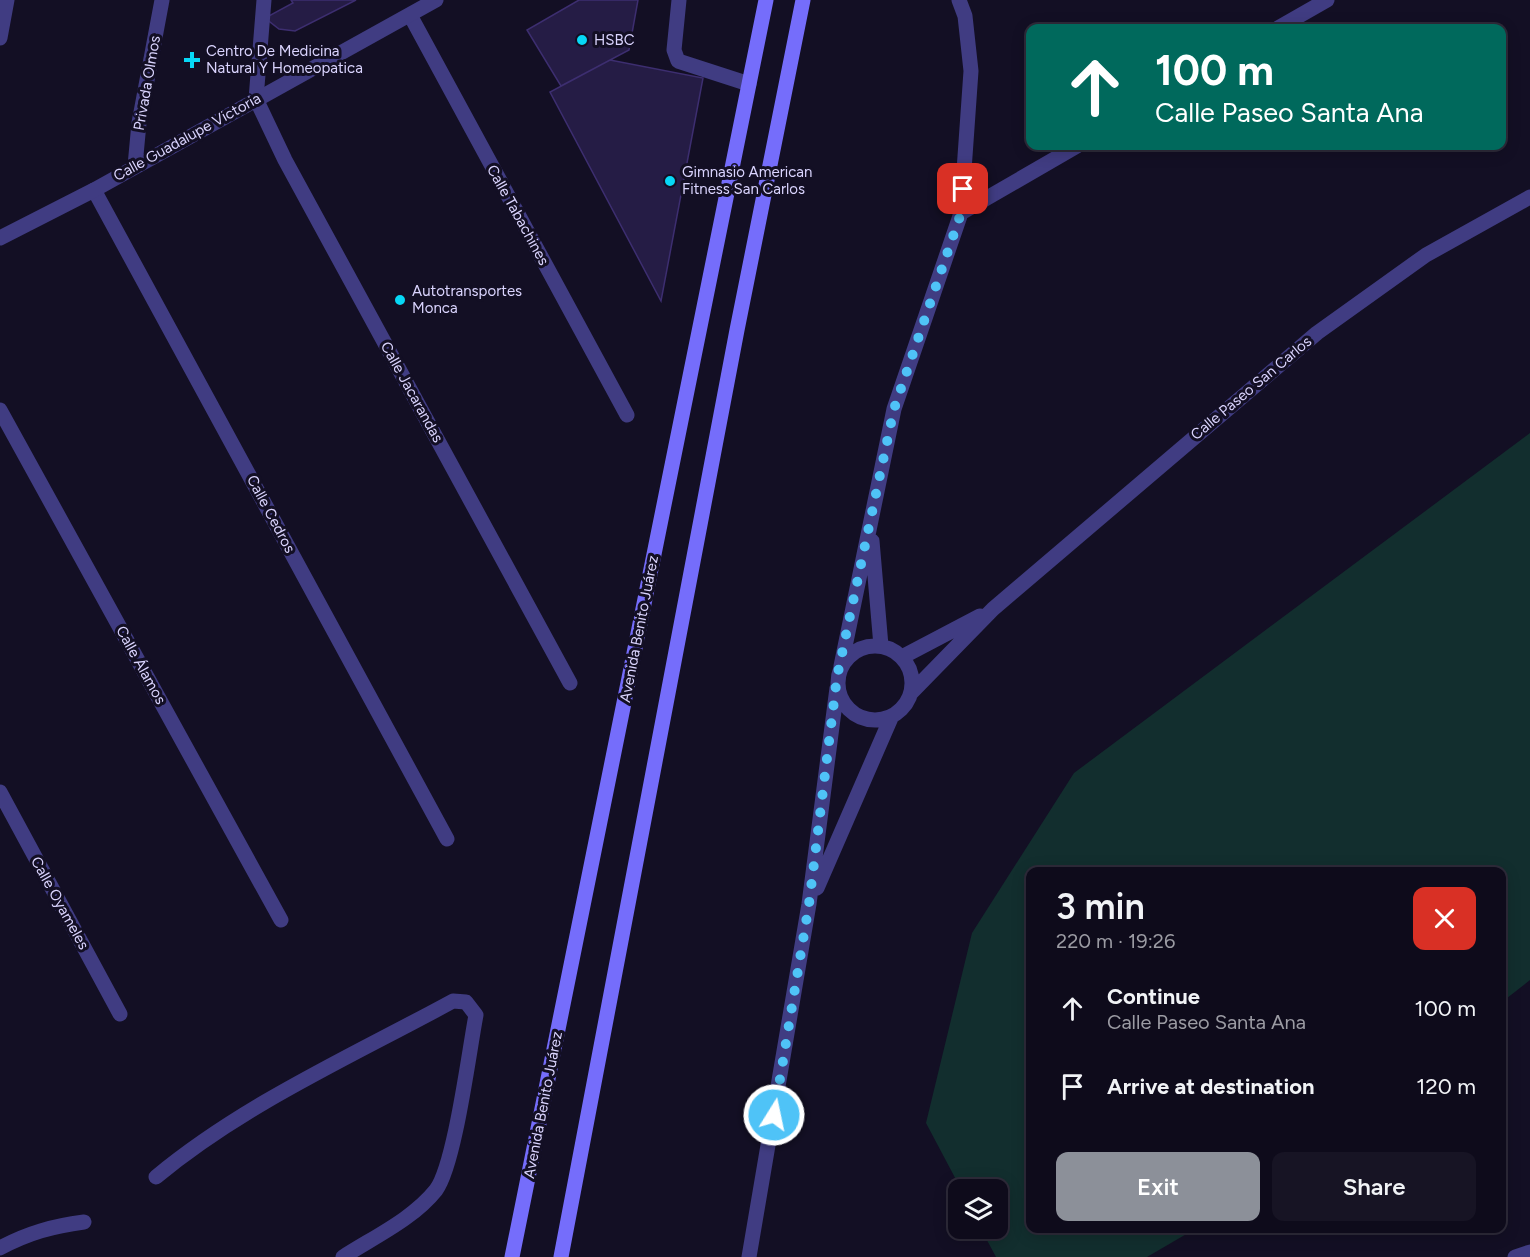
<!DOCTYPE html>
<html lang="en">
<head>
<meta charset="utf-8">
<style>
	:root { --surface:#0e0b1b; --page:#171424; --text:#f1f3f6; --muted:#9b9ba3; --line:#2e2b3a; --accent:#8c9099 }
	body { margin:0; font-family:Figtree,sans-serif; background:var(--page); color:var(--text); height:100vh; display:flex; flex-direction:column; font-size:22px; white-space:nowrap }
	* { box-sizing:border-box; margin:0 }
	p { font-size:20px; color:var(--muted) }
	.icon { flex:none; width:33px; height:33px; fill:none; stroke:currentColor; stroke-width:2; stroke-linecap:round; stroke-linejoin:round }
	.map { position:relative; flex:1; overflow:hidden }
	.details { position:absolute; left:1026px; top:867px; width:480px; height:366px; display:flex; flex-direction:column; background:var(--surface); border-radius:12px; box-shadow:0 3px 15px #0003,0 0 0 2px var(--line) }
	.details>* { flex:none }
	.top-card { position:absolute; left:1026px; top:24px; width:480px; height:126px; border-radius:12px; box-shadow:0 3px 15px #0003,0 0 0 2px var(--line); background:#00695c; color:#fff; overflow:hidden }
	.buttons { position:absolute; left:948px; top:1179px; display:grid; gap:12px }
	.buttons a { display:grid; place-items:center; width:60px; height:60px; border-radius:12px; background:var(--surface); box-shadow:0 3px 15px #0003,0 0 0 2px var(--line); font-size:30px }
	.pin { position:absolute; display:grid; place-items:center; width:51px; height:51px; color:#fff; margin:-26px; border-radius:12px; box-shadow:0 3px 9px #0006 }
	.me { position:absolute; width:66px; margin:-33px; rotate:10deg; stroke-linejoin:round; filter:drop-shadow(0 0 4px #0008) }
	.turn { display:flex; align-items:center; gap:21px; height:126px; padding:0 30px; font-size:27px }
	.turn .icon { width:78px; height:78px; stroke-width:2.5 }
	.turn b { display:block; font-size:42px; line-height:51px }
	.round { display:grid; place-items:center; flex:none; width:63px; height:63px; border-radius:12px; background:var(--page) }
	.summary { display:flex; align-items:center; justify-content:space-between; height:102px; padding:0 30px }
	h1 { font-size:36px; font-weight:600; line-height:45px }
	.action { display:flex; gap:12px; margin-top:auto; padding:12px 30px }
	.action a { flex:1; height:69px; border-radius:12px; background:var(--accent); color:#fff; font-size:24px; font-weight:600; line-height:69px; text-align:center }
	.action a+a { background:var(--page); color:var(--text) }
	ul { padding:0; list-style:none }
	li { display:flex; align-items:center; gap:18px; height:78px; padding:0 30px }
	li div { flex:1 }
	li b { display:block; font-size:22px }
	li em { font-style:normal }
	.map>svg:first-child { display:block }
</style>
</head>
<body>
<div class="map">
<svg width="1530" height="1257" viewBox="0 0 1530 1257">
	<rect width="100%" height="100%" fill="#130f24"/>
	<path fill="#122e2e" d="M1530 433V980L1502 1002V872H1030V1228L1195 1229 1147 1257H996L981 1229 998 1228V1190L961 1189 926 1123 972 933 1074 773Z"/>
	<path fill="#251c45" stroke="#3d2e70" stroke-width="1.5" d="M291 0H356L295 31 279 29 265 18 293 3Z
		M579 0H638L629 50 561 86 527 30Z
		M610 60 703 78 661 301 550 92Z"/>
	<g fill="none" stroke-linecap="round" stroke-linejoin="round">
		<path stroke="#403c82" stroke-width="15" d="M679 0 674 50 678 61 749 84"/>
		<path stroke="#403c82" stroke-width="15" d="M264 0 256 99 285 160 570 683
			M410 15 627 415
			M1278 28 1327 0
			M0 38 7 0
			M135 166 139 123 162 0
			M94 190 447 839
			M961 213 1077 146
			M0 410 281 920
			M872 541 881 646
			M838 683a37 37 0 1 1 74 0a37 37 0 1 1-74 0Z
			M902 657 980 616
			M841 666 894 409 961 213 971 71 965 16 959 0
			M911 693 993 609 1317 333 1426 255 1530 197
			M0 792 120 1014
			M817 888 891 718
			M156 1177C244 1104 352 1056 453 1001L466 1002 476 1015C469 1051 455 1164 436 1190 413 1219 374 1237 343 1257
			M0 1248C28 1233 53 1226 84 1222
			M749 1257 809 904 837 688
			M1515 1257 1530 1252"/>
		<path stroke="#403c82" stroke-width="15" d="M0 238 94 190 436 0"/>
		<path stroke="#756dfb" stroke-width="15" d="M512 1257 766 0
			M561 1257 737 330 803 0"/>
	</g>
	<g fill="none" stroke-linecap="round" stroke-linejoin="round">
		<path stroke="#4fc3f7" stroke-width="10" stroke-dasharray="0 18" d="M774 1115 809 904 837 677 894 409 961 213 963 189"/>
	</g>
	<g fill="#07d8f6" stroke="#130f24" stroke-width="2">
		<circle cx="582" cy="40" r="6"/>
		<path d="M189 51h6v6h6v6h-6v6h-6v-6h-6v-6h6z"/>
		<circle cx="670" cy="181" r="6"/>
		<circle cx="400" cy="300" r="6"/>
	</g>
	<g text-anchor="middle" stroke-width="6" stroke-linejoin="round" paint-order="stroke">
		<g font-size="15" fill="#dad4fe" stroke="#130f24" text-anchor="start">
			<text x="594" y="45">HSBC</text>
			<text x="206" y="56">Centro De Medicina<tspan x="206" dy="17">Natural Y Homeopatica</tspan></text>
			<text x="682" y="177">Gimnasio American<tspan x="682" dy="17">Fitness San Carlos</tspan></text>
			<text x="412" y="296">Autotransportes<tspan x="412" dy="17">Monca</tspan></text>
		</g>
		<g font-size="15" fill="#dad4fe" stroke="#130f24">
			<text transform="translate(147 83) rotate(-80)" y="5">Privada Olmos</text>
			<text transform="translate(187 137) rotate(-29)" y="5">Calle Guadalupe Victoria</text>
			<text transform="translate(518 215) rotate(61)" y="5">Calle Tabachines</text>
			<text transform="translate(1251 388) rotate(-40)" y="5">Calle Paseo San Carlos</text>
			<text transform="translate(412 392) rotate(61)" y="5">Calle Jacarandas</text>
			<text transform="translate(271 514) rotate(62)" y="5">Calle Cedros</text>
			<text transform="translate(639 629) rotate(-79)" y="5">Avenida Benito Juárez</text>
			<text transform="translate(141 665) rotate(61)" y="5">Calle Álamos</text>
			<text transform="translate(60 903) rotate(61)" y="5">Calle Oyameles</text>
			<text transform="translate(543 1105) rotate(-79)" y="5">Avenida Benito Juárez</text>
		</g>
	</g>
</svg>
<div class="buttons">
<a><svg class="icon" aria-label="layers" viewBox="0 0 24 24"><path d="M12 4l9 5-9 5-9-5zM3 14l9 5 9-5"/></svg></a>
</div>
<div class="pin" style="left:963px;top:189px;background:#d93025"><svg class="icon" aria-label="arrive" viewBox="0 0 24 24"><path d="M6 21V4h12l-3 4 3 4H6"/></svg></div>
<svg class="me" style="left:774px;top:1115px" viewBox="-20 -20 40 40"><circle r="17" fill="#4fc3f7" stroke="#fff" stroke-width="3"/><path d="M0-11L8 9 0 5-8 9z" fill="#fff"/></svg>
<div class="top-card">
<div class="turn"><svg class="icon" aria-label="ahead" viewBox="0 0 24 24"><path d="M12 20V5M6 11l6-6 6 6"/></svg><div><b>100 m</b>Calle Paseo Santa Ana</div></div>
</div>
<section class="details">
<div class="summary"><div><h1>3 min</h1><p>220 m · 19:26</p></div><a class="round" style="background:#d93025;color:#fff"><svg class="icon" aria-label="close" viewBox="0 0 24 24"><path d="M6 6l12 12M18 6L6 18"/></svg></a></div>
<ul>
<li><svg class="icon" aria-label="ahead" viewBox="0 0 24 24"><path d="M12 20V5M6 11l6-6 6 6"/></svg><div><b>Continue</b><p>Calle Paseo Santa Ana</p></div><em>100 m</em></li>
<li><svg class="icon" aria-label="arrive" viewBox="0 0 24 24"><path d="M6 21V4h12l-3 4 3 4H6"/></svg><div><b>Arrive at destination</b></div><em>120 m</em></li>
</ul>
<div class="action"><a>Exit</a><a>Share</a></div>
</section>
</div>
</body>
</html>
